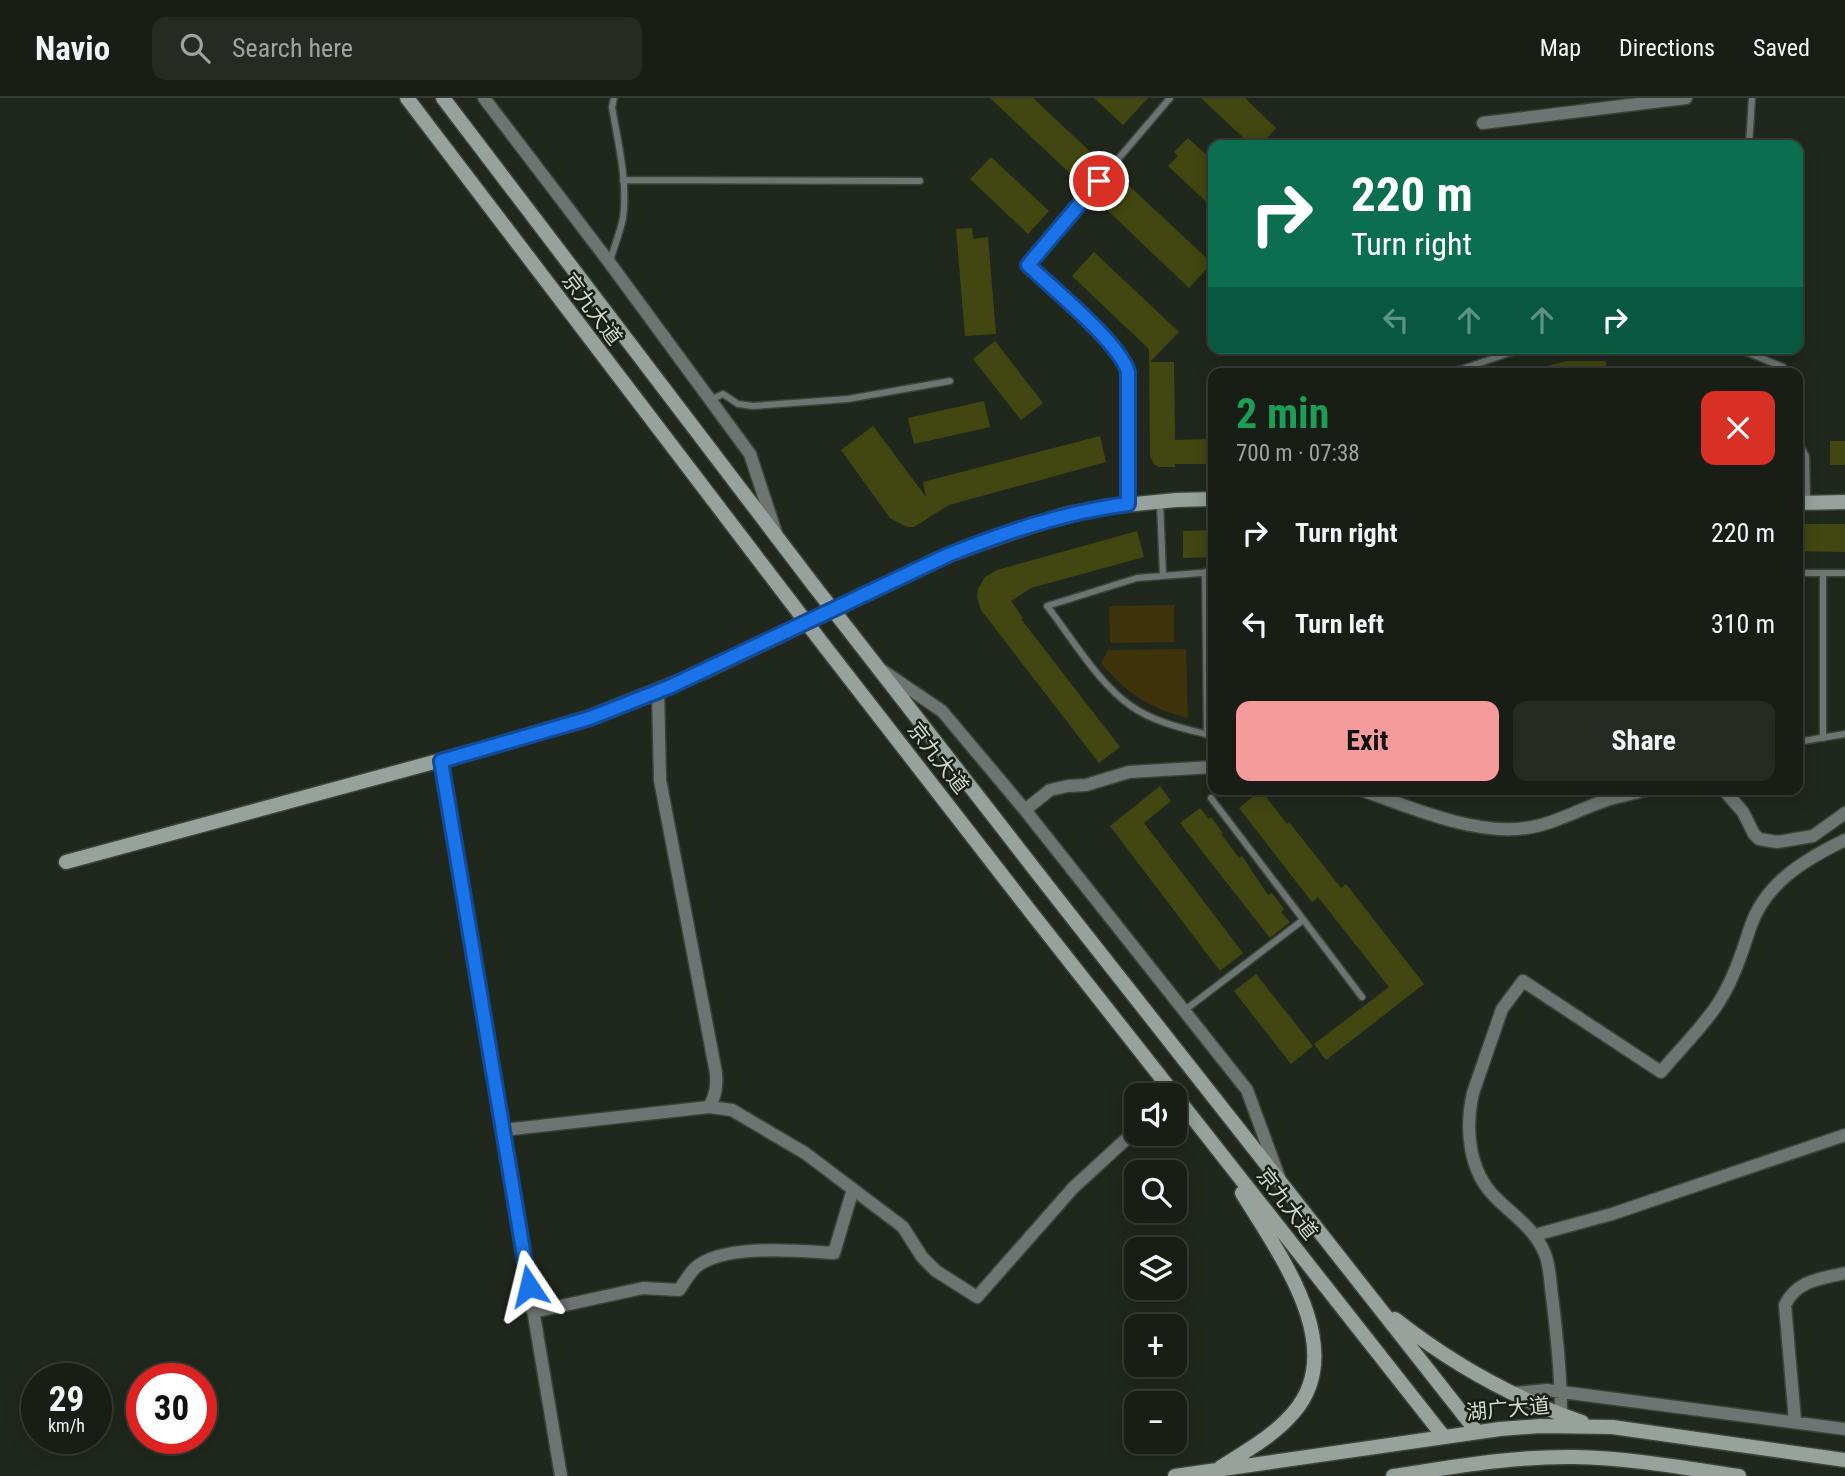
<!DOCTYPE html>
<html lang="en">
<head>
<meta charset="utf-8">
<style>
	:root { --surface:#181e16; --page:#252b23; --text:#f1f3f6; --muted:#9fa2a1; --line:#363c35; --accent:#f59b9c }
	body { margin:0; font-family:"Roboto Condensed","Noto Sans SC",sans-serif; background:var(--page); color:var(--text); height:100vh; display:flex; flex-direction:column; font-size:26px; white-space:nowrap }
	* { box-sizing:border-box; margin:0 }
	p { font-size:23px; color:var(--muted) }
	.icon { flex:none; width:38px; height:38px; fill:none; stroke:currentColor; stroke-width:2; stroke-linecap:round; stroke-linejoin:round }
	.map { position:relative; flex:1; overflow:hidden }
	.sheet { position:absolute; left:1208px; top:270px; width:595px; height:427px; display:flex; flex-direction:column; background:var(--surface); border-radius:14px; box-shadow:0 4px 18px #0003,0 0 0 2px var(--line) }
	.sheet>* { flex:none }
	.banner { position:absolute; left:1208px; top:42px; width:595px; height:214px; border-radius:14px; box-shadow:0 4px 18px #0003,0 0 0 2px var(--line); background:#0b6e4f; color:#fff; overflow:hidden }
	.tools { position:absolute; left:1124px; top:985px; display:grid; gap:14px }
	.tools a { display:grid; place-items:center; width:63px; height:63px; border-radius:14px; background:var(--surface); box-shadow:0 4px 18px #0003,0 0 0 2px var(--line); font-size:35px }
	.speed { position:absolute; left:21px; top:1265px; display:flex; gap:14px; font-size:35px; font-weight:700; text-align:center }
	.speed>* { display:grid; place-content:center; width:91px; height:91px; border-radius:50%; background:var(--surface); box-shadow:0 4px 18px #0003,0 0 0 2px var(--line); line-height:1 }
	.speed small { font-size:18px; font-weight:400 }
	.speed .limit { border:10px solid #d22; background:#fff; color:#111 }
	.pin { position:absolute; display:grid; place-items:center; width:60px; height:60px; color:#fff; margin:-30px; border:4px solid #fff; border-radius:50%; box-shadow:0 2px 7px #0007 }
	.me { position:absolute; width:77px; margin:-38px; rotate:350deg; stroke-linejoin:round; filter:drop-shadow(0 0 5px #0008) }
	.turn { display:flex; align-items:center; gap:24px; height:147px; padding:0 28px; font-size:32px }
	.turn .icon { width:91px; height:91px; stroke-width:2.5 }
	.turn b { display:block; font-size:49px; line-height:60px }
	.lanes { display:flex; align-items:center; height:66px; padding:0 28px; background:#0003; justify-content:center; gap:35px; direction:ltr }
	.lanes .off { opacity:.35 }
	.round { display:grid; place-items:center; flex:none; width:74px; height:74px; border-radius:14px; background:var(--page) }
	.head { display:flex; align-items:center; justify-content:space-between; height:119px; padding:0 28px }
	h1 { font-size:42px; font-weight:700; line-height:52px; color:#1e9e55 }
	.button { display:flex; gap:14px; margin-top:auto; padding:14px 28px }
	.button a { flex:1; height:80px; border-radius:14px; background:var(--accent); color:#111; font-size:28px; font-weight:700; line-height:80px; text-align:center }
	.button a+a { background:var(--page); color:var(--text) }
	ul { padding:0; list-style:none }
	li { display:flex; align-items:center; gap:21px; height:91px; padding:0 28px }
	li div { flex:1 }
	li b { display:block; font-size:26px }
	li em { font-style:normal }
	header { display:flex; align-items:center; gap:42px; box-sizing:border-box; height:98px; padding:0 35px; background:var(--surface); border-bottom:2px solid var(--line) }
	header strong { font-size:33px }
	nav { display:flex; gap:38px; margin-inline-start:auto; font-size:24px }
	.search { width:490px; height:63px; background:var(--page); display:flex; align-items:center; gap:18px; box-sizing:border-box; padding:0 24px; border-radius:14px; color:var(--muted); font-size:26px }
	.map>svg:first-child { display:block }
</style>
</head>
<body>
<header>
<strong>Navio</strong>
<div class="search"><svg class="icon" aria-label="search" viewBox="0 0 24 24"><circle cx="10" cy="10" r="6"/><path d="M15 15l6 6"/></svg>Search here</div>
<nav><a>Map</a><a>Directions</a><a>Saved</a></nav>
</header>
<div class="map">
<svg width="1845" height="1378" viewBox="0 0 1845 1378">
	<rect width="100%" height="100%" fill="#20281d"/>
	<path fill="#3f330b" d="M1174 507V544L1110 545 1109 508Z
		M1186 551 1188 620C1148 610 1127 595 1101 565L1108 552Z"/>
	<path fill="#424711" d="M990 0H1033L1098 61 1078 83Z
		M1094 0H1148L1123 27Z
		M1201 0H1245L1276 30 1267 40 1276 47H1251Z
		M1188 40 1213 63V110L1168 68 1178 58 1174 54Z
		M991 59 1049 113 1028 136 970 81Z
		M1125 84 1212 165 1189 190 1103 108Z
		M972 130 973 141 988 139 996 236 965 238 956 131Z
		M1094 154 1179 234 1150 264H1174L1175 342 1213 341V366H1175V369H1158L1154 366 1150 359 1149 251 1072 178Z
		M995 243 1043 305 1021 322 973 261Z
		M1566 263H1606V275H1537L1536 271Z
		M984 303 990 329 914 346 908 320Z
		M873 328 926 399 923 384 1100 338 1106 364 949 407 914 429H907L890 420 841 352Z
		M1830 343H1845V367H1830Z
		M1797 426H1845V454L1797 453Z
		M1213 432V459L1183 460V433Z
		M1137 433 1144 459 1031 490 1011 503 1023 520 1021 521 1120 649 1099 665 981 512 977 499 978 491 985 479 997 472Z
		M1160 688 1171 703 1144 725 1243 855 1220 873 1110 728Z
		M1261 692 1287 726 1289 724 1341 790 1346 786 1424 886 1326 962 1314 946 1389 889 1318 799 1312 804 1239 710Z
		M1200 710 1209 721 1211 719 1223 735 1221 736 1239 760 1242 758 1268 797 1272 795 1284 811 1281 814 1290 824 1270 840 1180 725Z
		M1256 876 1313 948 1291 966 1234 893Z"/>
	<g fill="none" stroke-linecap="round" stroke-linejoin="round">
		<defs>
			<path id="lane" d="M1749 47 1752 0
				M623 82 920 83
				M610 163C614 149 620 135 623 120 628 84 618 45 612 9L614 0
				M1736 250 1783 269 1788 275
				M1450 275 1524 250
				M1797 294 1801 349 1806 358 1807 403
				M710 302 723 296 738 306 753 308 848 301 950 283
				M1128 405V274C1120 245 1052 191 1028 167L1170 0
				M1160 405 1163 477
				M1205 474 1207 637
				M1213 474 1137 480 1047 508C1072 540 1098 585 1131 608 1155 625 1186 631 1213 638
				M1797 475H1845
				M1823 475V640
				M1797 644 1845 636
				M1211 700 1362 899
				M1185 912 1303 822"/>
			<path id="street" d="M484 0 609 164 750 356 776 435
				M1483 25 1686 0
				M883 573 942 613 1025 712 1247 992 1279 1079
				M441 663 561 1378
				M1359 691C1406 708 1476 738 1526 730 1555 726 1579 711 1607 702 1621 698 1635 695 1649 691
				M1723 691 1743 714 1754 736 1759 741 1777 744 1813 738 1845 715
				M1025 712 1050 692 1068 688 1086 687 1129 674 1213 669
				M709 1009 732 1012 805 1055 903 1129 922 1159 936 1173 977 1199 1073 1090 1136 1032
				M503 1032 709 1009C716 997 717 988 716 975L660 682 658 593
				M1535 1137 1612 1116 1845 1037
				M533 1214 643 1190 679 1192C684 1185 689 1176 695 1170 723 1145 798 1153 834 1155L853 1091
				M1515 1295 1547 1292 1845 1331
				M1561 1316C1561 1276 1557 1238 1552 1198 1550 1184 1550 1168 1545 1156 1535 1131 1514 1118 1496 1100 1468 1073 1465 1030 1473 995L1502 911 1523 883 1661 974C1679 952 1704 928 1719 904 1733 882 1742 855 1750 830 1765 785 1804 762 1845 742
				M1795 1323 1785 1207C1797 1182 1820 1181 1845 1175"/>
			<path id="secondary" d="M407 0 790 503
				M443 0 815 489
				M1797 405 1845 404
				M851 535 1053 795 1477 1334
				M826 550 1030 813 1444 1339
				M66 764 493 648 590 619 708 572 948 457 1037 426 1067 416 1105 409 1176 402 1213 401
				M1395 1221C1451 1265 1515 1301 1582 1324
				M1221 1369C1246 1353 1275 1337 1294 1314 1350 1249 1277 1153 1242 1095
				M1175 1378 1500 1331 1540 1328 1612 1329 1845 1362
				M1393 1378C1453 1369 1513 1358 1574 1359 1630 1360 1685 1370 1739 1378"/>
		</defs>
		<use href="#lane" stroke="#3c443a" stroke-width="9"/>
		<use href="#street" stroke="#3c443a" stroke-width="15"/>
		<use href="#secondary" stroke="#3c443a" stroke-width="17"/>
		<use href="#lane" stroke="#6d7471" stroke-width="6"/>
		<use href="#street" stroke="#6d7471" stroke-width="12"/>
		<use href="#secondary" stroke="#96a29b" stroke-width="14"/>
		<defs>
			<path id="secondary-bridge" d="M815 489 851 535
				M790 503 826 550"/>
		</defs>
		<use href="#secondary-bridge" stroke="#3c443a" stroke-width="17" stroke-linecap="butt"/>
		<use href="#secondary-bridge" stroke="#96a29b" stroke-width="14"/>
	</g>
	<g fill="none" stroke-linecap="round" stroke-linejoin="round">
		<defs>
			<path id="route" d="M529 1188 441 663 590 620 669 589 948 457C1006 434 1065 414 1128 406V274C1120 245 1053 191 1028 167L1099 83"/>
		</defs>
		<use href="#route" stroke="#114b97" stroke-width="18"/>
		<use href="#route" stroke="#1a73e8" stroke-width="12"/>
	</g>
	<g text-anchor="middle" stroke-width="5" stroke-linejoin="round" paint-order="stroke">
		<g font-size="21" fill="#d2d7d0" stroke="#171f14">
			<text transform="translate(592 211) rotate(53)" y="7">京九大道</text>
			<text transform="translate(938 660) rotate(52)" y="7">京九大道</text>
			<text transform="translate(1287 1106) rotate(52)" y="7">京九大道</text>
			<text transform="translate(1508 1311) rotate(-5)" y="7">湖广大道</text>
		</g>
	</g>
</svg>
<div class="tools">
<a><svg class="icon" aria-label="sound" viewBox="0 0 24 24"><path d="M4 9h4l5-4v14l-5-4H4zM17 9q2 3 0 6"/></svg></a>
<a><svg class="icon" aria-label="search" viewBox="0 0 24 24"><circle cx="10" cy="10" r="6"/><path d="M15 15l6 6"/></svg></a>
<a><svg class="icon" aria-label="layers" viewBox="0 0 24 24"><path d="M12 4l9 5-9 5-9-5zM3 14l9 5 9-5"/></svg></a>
<a>+</a>
<a>−</a>
</div>
<div class="speed"><div>29<small>km/h</small></div><div class="limit">30</div></div>
<div class="pin" style="left:1099px;top:83px;background:#d93025"><svg class="icon" aria-label="arrive" viewBox="0 0 24 24"><path d="M6 21V4h12l-3 4 3 4H6"/></svg></div>
<svg class="me" style="left:529px;top:1188px" viewBox="-20 -20 40 40"><path d="M0-17L14 15 0 8-14 15z" fill="#1a73e8" stroke="#fff" stroke-width="4"/></svg>
<div class="banner">
<div class="turn"><svg class="icon" aria-label="right" viewBox="0 0 24 24"><path d="M7 20v-9h11M14 6l5 5-5 5"/></svg><div><b>220 m</b>Turn right</div></div>
<div class="lanes"><svg class="icon off" aria-label="left" viewBox="0 0 24 24"><path d="M17 20v-9H6M10 6l-5 5 5 5"/></svg><svg class="icon off" aria-label="ahead" viewBox="0 0 24 24"><path d="M12 20V5M6 11l6-6 6 6"/></svg><svg class="icon off" aria-label="ahead" viewBox="0 0 24 24"><path d="M12 20V5M6 11l6-6 6 6"/></svg><svg class="icon" aria-label="right" viewBox="0 0 24 24"><path d="M7 20v-9h11M14 6l5 5-5 5"/></svg></div>
</div>
<section class="sheet">
<div class="head"><div><h1>2 min</h1><p>700 m · 07:38</p></div><a class="round" style="background:#d93025;color:#fff"><svg class="icon" aria-label="close" viewBox="0 0 24 24"><path d="M6 6l12 12M18 6L6 18"/></svg></a></div>
<ul>
<li><svg class="icon" aria-label="right" viewBox="0 0 24 24"><path d="M7 20v-9h11M14 6l5 5-5 5"/></svg><div><b>Turn right</b></div><em>220 m</em></li>
<li><svg class="icon" aria-label="left" viewBox="0 0 24 24"><path d="M17 20v-9H6M10 6l-5 5 5 5"/></svg><div><b>Turn left</b></div><em>310 m</em></li>
</ul>
<div class="button"><a>Exit</a><a>Share</a></div>
</section>
</div>
</body>
</html>
